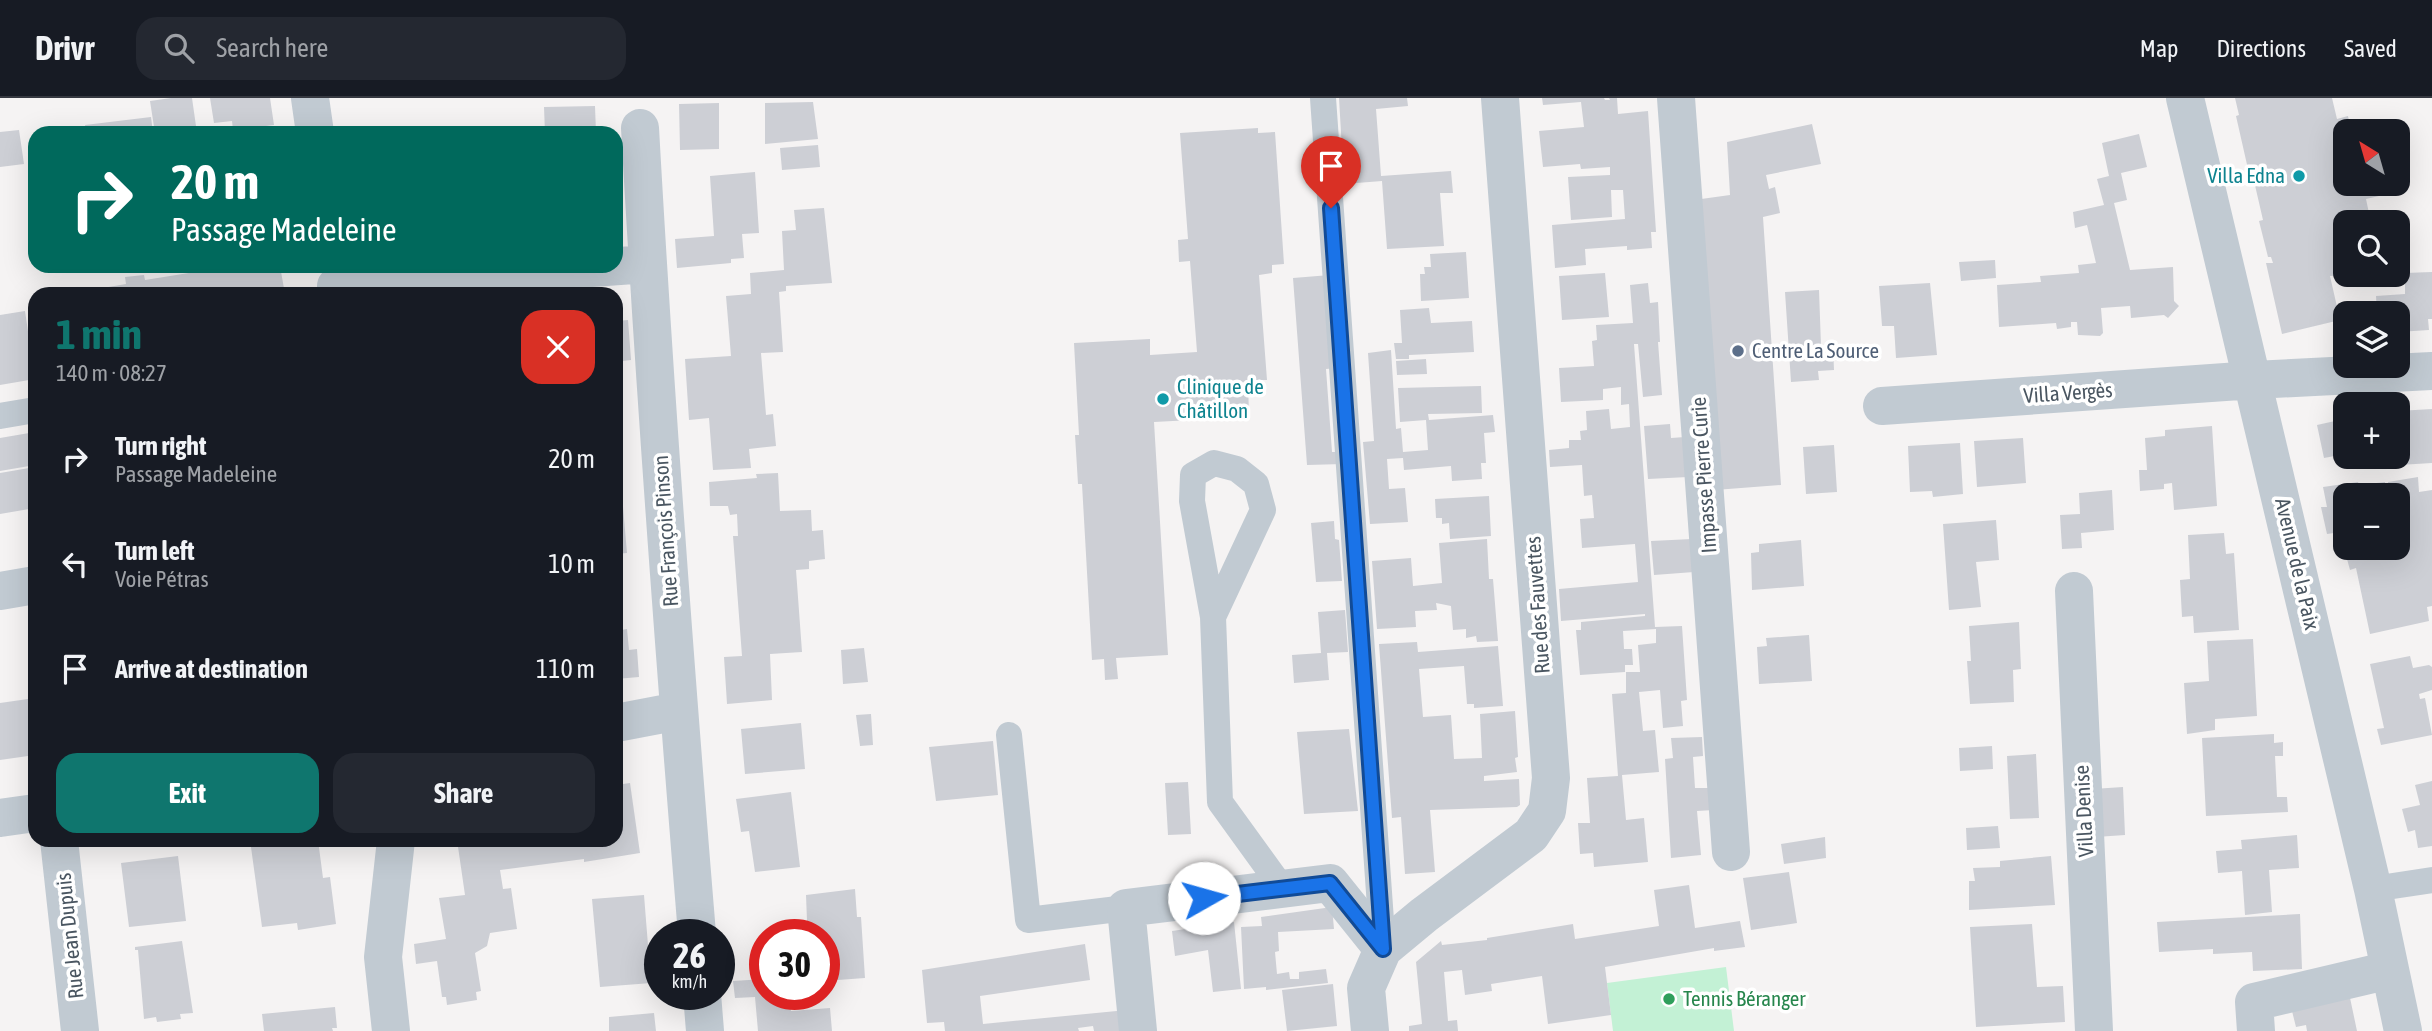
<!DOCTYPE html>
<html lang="en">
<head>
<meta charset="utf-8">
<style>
	:root { --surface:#171b24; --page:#242831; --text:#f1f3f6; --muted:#9ea1a6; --line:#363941; --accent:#0f766e }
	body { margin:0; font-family:"Asap Condensed",sans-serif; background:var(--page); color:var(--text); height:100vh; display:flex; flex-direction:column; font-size:26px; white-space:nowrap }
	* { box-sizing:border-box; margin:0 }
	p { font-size:23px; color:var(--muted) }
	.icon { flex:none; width:38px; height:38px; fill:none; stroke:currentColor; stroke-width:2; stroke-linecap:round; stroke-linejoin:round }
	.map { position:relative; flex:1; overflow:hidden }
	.details { position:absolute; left:28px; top:189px; width:595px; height:560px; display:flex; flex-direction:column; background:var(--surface); border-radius:21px; box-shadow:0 7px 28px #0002 }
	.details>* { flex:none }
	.guide { position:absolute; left:28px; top:28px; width:595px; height:147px; border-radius:21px; box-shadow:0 7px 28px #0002; background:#00695c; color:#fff; overflow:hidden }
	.needle { width:46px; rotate:323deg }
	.tools { position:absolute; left:2333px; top:21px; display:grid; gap:14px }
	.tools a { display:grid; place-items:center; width:77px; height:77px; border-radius:14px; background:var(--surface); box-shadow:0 7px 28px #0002; font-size:35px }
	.speed { position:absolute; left:644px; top:821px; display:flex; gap:14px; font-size:35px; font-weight:700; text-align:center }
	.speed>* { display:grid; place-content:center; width:91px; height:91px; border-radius:50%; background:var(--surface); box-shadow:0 7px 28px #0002; line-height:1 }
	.speed small { font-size:18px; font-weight:400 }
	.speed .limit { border:10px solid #d22; background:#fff; color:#111 }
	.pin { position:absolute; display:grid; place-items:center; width:60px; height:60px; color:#fff; margin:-72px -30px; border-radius:50% 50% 50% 0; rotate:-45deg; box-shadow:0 0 7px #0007 }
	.pin .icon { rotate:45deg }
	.me { position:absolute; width:77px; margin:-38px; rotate:83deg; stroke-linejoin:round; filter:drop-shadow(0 0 5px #0008) }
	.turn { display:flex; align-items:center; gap:24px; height:147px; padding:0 28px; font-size:32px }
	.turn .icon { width:91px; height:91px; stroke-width:2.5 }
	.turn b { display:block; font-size:49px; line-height:60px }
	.round { display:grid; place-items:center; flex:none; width:74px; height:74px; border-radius:21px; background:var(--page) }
	.summary { display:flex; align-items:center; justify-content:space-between; height:119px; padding:0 28px }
	h1 { font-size:42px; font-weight:700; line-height:52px; color:var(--accent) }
	.action { display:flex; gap:14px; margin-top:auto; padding:14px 28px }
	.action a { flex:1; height:80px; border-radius:21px; background:var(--accent); color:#fff; font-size:28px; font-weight:700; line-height:80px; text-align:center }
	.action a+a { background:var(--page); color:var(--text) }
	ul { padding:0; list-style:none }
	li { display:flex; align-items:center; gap:21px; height:105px; padding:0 28px }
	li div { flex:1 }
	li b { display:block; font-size:26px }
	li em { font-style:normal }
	header { display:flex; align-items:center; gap:42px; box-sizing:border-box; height:98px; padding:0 35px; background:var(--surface); border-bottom:2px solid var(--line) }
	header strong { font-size:33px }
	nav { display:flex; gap:38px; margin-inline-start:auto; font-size:24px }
	.search { width:490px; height:63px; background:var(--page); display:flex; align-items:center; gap:18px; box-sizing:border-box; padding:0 24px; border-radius:21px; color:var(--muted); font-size:26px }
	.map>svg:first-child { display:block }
</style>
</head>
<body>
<header>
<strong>Drivr</strong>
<div class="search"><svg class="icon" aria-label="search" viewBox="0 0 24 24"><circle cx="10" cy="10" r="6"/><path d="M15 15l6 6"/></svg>Search here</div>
<nav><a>Map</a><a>Directions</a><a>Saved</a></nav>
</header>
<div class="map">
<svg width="2432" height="933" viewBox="0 0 2432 933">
	<rect width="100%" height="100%" fill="#f5f3f3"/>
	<path fill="#c3f1d5" d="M1726 869 1734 933H1613L1607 885Z"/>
	<path fill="#cdcfd5" d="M171 0H192L197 35H155L150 3Z
		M210 0H270L274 27 233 32 232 23 214 25Z
		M1339 0H1407L1408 8 1376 11 1381 78 1451 73 1453 95H1440L1444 148 1387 151 1382 83 1344 86Z
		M1542 0H1604L1605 2H1610L1609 0H1617L1618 16 1648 13 1656 134H1651L1652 150 1627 152V148L1585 151 1586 167 1555 170 1552 127 1625 121 1623 92H1611L1612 119 1571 122 1568 79 1610 77V69L1581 71 1580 66 1543 69 1539 33 1584 29 1581 4 1543 7Z
		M2235 0H2332L2337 21 2348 18 2351 33H2345V86H2377L2379 98 2366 101 2370 120 2367 121 2368 124H2345V177L2330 178 2340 222 2282 236 2266 165H2273L2271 159H2268L2259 123 2263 122 2251 70 2248 71 2236 18 2239 17Z
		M813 4 818 41 765 46V5Z
		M719 5V51L680 52 679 6Z
		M595 8 596 35H545L544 9Z
		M151 19 153 35H87L85 27Z
		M1812 26 1821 66 1766 77 1769 91 1775 89 1780 115 1763 119 1781 387 1715 392 1694 102 1730 97 1727 44Z
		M1258 30V35L1275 34 1284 166 1272 167V175L1259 177 1267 282H1248L1249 319 1154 324 1168 557 1116 560 1118 581 1105 582 1104 561 1092 562 1082 386H1078L1075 337H1079L1074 245 1150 241V257L1197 254 1190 163 1179 164 1178 142 1188 141 1180 35Z
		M19 32 24 66 0 69V34Z
		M2139 36 2147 69 2121 75 2127 102 2114 105 2130 172 2173 169 2174 203 2179 208 2168 220 2164 217 2131 220 2130 208 2101 210 2103 235 2100 238 2078 237 2077 224H2071V229L2057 231 2056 225 1999 229 1997 187 2041 184 2040 178 2079 175 2078 167 2096 165 2087 127 2075 130 2073 114 2104 107 2097 81 2109 78 2102 45Z
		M818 47 820 69 782 72 780 50Z
		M755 74 759 135 742 136 744 160 731 161V165L677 170 675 141 714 138 710 78Z
		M824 110 832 185 786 188V193L779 194 783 254 761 255 766 317 773 316 776 348 749 351 751 370 713 372 709 320 689 322 685 261 731 258 726 198 751 196 750 175 784 172 782 133 796 132 794 112Z
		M1466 154 1469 200 1421 203 1420 176H1425L1424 169H1431L1430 156Z
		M1995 162 1996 180 1961 183 1959 164Z
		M220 168H280L285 196H86L85 193 126 186 125 179 144 177 145 182 220 170Z
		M2432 174V221H2428L2429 232 2398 234V215H2377L2376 198 2405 196V175Z
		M1605 175 1609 219 1562 222 1559 178Z
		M1330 177 1337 270 1326 271 1332 354H1342L1343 366 1307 367 1293 180Z
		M1648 185 1650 205 1658 204 1660 244H1658L1662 297 1643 299 1638 246H1634L1655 529 1682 528 1687 602 1681 603 1683 628 1663 630 1660 592 1639 594 1643 633 1655 632 1659 674 1622 677 1626 722 1644 720 1648 764 1594 769 1593 755 1580 756 1578 725H1590L1587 680 1618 678 1612 596 1626 595V574H1640L1638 547 1656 545V531L1623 533 1624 551H1632L1633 567H1625V574L1580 577 1576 532H1581V524L1645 518V516L1561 523 1559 491 1638 484 1635 446 1582 450 1580 421 1594 420 1592 397 1584 398 1582 367 1550 369 1549 352 1569 350V342H1581L1580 333 1587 332 1586 313 1609 311 1611 331 1630 329 1629 306 1621 307V289L1603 291V302L1561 304 1559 270 1594 268 1592 243 1597 242 1596 227 1633 225 1630 187Z
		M1930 185 1937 257 1896 260 1894 228H1882L1879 188Z
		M1819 192 1821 248H1833L1834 272 1818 273 1819 282 1791 284 1785 194Z
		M1429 210 1431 225 1472 223 1474 254 1409 257V261H1396L1394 245H1402L1400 212Z
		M25 213 35 281 0 287V217Z
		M628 222 631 262 622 263V270H616V223Z
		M1391 252 1396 331 1401 330 1403 354 1428 352 1426 322 1400 324 1398 290 1481 288 1482 315 1428 316 1429 322 1493 317 1495 334 1484 335 1486 365H1481L1482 381 1452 383 1451 368 1404 372 1403 360 1387 361 1389 391 1405 390 1408 424 1370 426 1363 344 1374 343 1368 255Z
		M1426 261 1427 276 1397 277 1396 263Z
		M2432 311V365L2399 367 2398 313Z
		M2345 312V356L2324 360 2317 327 2335 323 2334 314Z
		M1670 326 1671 340 1685 339 1688 379 1648 381 1644 328Z
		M2212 328 2217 408 2174 412 2172 385 2164 386V391L2140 393 2139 372H2147L2145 340 2165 338V332Z
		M35 334V367L0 373V340Z
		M2023 340 2026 385 1977 389 1974 343Z
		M1960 345 1963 396 1933 399 1932 393 1910 394 1908 348Z
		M1834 347 1837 394 1806 396 1803 349Z
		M35 369V410L0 416V375Z
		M778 375 780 413 811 412 812 433 823 432 825 461 809 463V471L796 472 802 554 770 556 772 602 727 606 724 559 742 558 733 438H738L737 416 730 417 728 408H710L709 384 757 380 756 376Z
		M2418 379 2419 394 2432 392V508L2427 509 2429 523 2370 536 2356 470 2350 472 2344 450H2398V397H2388V384Z
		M2358 384 2359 387 2385 384 2386 397H2345L2344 448 2341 434 2327 436 2321 409H2327L2323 389Z
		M2112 392 2114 432 2081 435 2082 450 2062 451 2060 417 2080 416 2079 395Z
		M616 397H622L627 455 616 456Z
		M1489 398 1491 438 1450 441 1449 425 1442 426V420H1436L1435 401Z
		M1996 422 1999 462 1976 464 1981 509 1949 512 1943 426Z
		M1334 423 1335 441 1339 442 1342 483 1316 484 1311 425Z
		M2224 435 2226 456 2234 455 2239 532 2194 535 2193 518 2182 519 2180 482 2190 481 2188 437Z
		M1487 441 1489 481H1493L1498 543 1477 544 1476 538 1466 540V531L1453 532 1451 508 1436 505 1437 512 1415 513 1416 529 1377 531 1372 463 1411 460 1413 488 1442 485 1439 445Z
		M1692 441 1694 474 1654 477 1651 443Z
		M1801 442 1804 488 1752 492 1751 455 1759 454V446Z
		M1345 512 1348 554 1327 555 1329 582 1294 585 1292 557 1321 555 1318 514Z
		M2019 524 2021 571 2013 572 2014 604 1970 606 1967 563H1971L1969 528Z
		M627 531 629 552 637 551 639 579 616 581V533Z
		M1809 537 1812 583 1759 586 1757 549 1767 548 1766 540Z
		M2253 541 2257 618 2215 621V632L2187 636 2184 585 2209 583 2207 543Z
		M1417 544 1418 554 1498 548 1503 608 1474 610V606H1467L1464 568 1419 571 1423 619 1451 617 1454 661 1482 660 1480 616 1515 613 1518 659 1515 660 1517 674 1484 678V683L1519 681 1520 707 1517 709 1430 712 1435 774 1405 776 1401 719 1392 720 1379 546Z
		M864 550 868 584 843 586 841 552Z
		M2410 558 2413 570 2429 567 2432 569V592L2419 596 2420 601 2425 600 2432 637 2381 647 2377 631 2384 630 2370 566Z
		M35 600V657L0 662V605Z
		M871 616 873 647 860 648 856 617Z
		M801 625 805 671 745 676 741 631Z
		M1349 631 1358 713 1304 716 1297 634Z
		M2274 636V645L2283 644V658H2275L2277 699H2287L2288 714 2206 718 2202 640Z
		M1702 639 1703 658 1693 659 1695 690H1712L1714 712 1697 713 1701 757 1671 760 1665 661 1673 660 1671 640Z
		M993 643 998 697 936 703 929 649Z
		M1992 648 1993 671 1960 673 1959 650Z
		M2036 656 2039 720 2010 721 2007 658Z
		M2432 683V748L2418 750 2415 732 2408 734 2402 711 2420 707 2415 687Z
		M1188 684 1191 736 1168 737 1165 685Z
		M630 685 640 755 584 764V761L500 772 503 791 511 790 517 831 490 835 487 848 475 855 481 893 476 894 477 902 447 907 446 899H442L437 863 416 866 414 846 446 841 439 800 465 797 457 742H616V687Z
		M2123 689 2125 737 2096 739 2093 691Z
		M791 694 800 769 755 774 749 733 741 734 736 701Z
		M1998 728 2000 750 1967 752 1966 730Z
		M2297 737 2299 770 2269 772 2272 814 2245 817 2242 773 2218 775 2216 753 2242 751 2241 742Z
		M1825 739 1826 760 1784 766 1781 746Z
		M250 742H318L323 780 330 779 336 826 298 832 297 825 262 829Z
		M178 758 186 823 129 829 121 765Z
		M2051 758 2055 807 1969 812V783H1975L1973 770 2000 769V763Z
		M1789 774 1797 825 1751 832 1743 780Z
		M1689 787 1695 830 1740 823 1745 849 1714 853V850L1605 869 1611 917 1548 926 1542 878 1491 886 1492 893 1465 897 1462 872 1444 874 1448 923 1457 922 1458 933H1409V928L1422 926 1416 864 1441 843 1442 847 1487 842V840L1573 826 1575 841 1659 828 1654 792Z
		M855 791 857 819H861L865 880 824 883V836H805L804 824 807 823 806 797Z
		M644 797 651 885 600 889 592 801Z
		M1332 809 1334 831 1278 834 1279 853 1275 854 1277 876 1289 874 1290 881H1299V874L1326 871 1328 885 1266 892V889L1244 891 1241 829 1262 828 1261 819Z
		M2300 816 2302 871 2253 873 2252 854 2213 856V851L2159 854 2157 824Z
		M1234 824 1241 891 1213 894 1208 852 1175 858 1172 833Z
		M2032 826 2037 889 2063 888 2065 924 1976 929 1970 829Z
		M182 843 193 915 180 916 181 921 157 924 156 919 144 921 138 852H135V849Z
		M1085 846 1090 882 980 898 983 926 1127 912 1130 933H1094L1093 928 1078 930 1079 933H945L944 924 927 925 922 872Z
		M765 881V896H789L791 913 830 910 832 933H758L755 899 735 900 733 883Z
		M1333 886 1337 928 1287 933 1282 892Z
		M2349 895 2357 933H2307L2306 927 2296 929 2291 909Z
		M335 909 337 930H332L333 933H264L262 916Z
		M654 915 656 933H609V919Z"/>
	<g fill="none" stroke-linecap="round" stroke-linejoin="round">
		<path stroke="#c1cad2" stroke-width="26" d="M1323 0 1383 851
			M0 318 35 312
			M1213 519 1192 403 1193 377 1214 365 1237 371 1256 386 1263 412 1213 519 1220 704 1283 791
			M1009 637 1028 822 1126 810
			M2373 791 2432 782"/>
		<path stroke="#c1cad2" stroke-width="38" d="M310 0 315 35
			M1676 0 1731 754
			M2185 0 2373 791 2403 933
			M640 30C655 299 675 568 697 836
			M336 188 648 166
			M1882 308 2254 282 2432 273
			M0 493 35 487
			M2074 493 2094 933
			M616 625 679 613
			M0 720 35 715
			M59 742 80 933
			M702 896 705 933
			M391 933 383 859 396 742
			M1138 933 1126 810 1330 785 1383 851
			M1370 933 1366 890 1383 851 1424 817 1531 737 1547 713 1551 680 1500 0
			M2256 933 2254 904 2390 872"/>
	</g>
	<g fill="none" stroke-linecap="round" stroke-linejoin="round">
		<defs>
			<path id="route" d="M1204 800 1330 785 1383 851 1331 110"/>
		</defs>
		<use href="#route" stroke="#114b97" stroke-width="18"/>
		<use href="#route" stroke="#1a73e8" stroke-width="12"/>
	</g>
	<g fill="#0f9aa8" stroke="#fff" stroke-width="2.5">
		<circle cx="2299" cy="78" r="7"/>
		<circle cx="1163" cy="301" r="7"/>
	</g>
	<circle fill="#5c6f8a" stroke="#fff" stroke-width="2.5" cx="1738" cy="253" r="7"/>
	<circle fill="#2e9e5b" stroke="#fff" stroke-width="2.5" cx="1669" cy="901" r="7"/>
	<g text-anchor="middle" stroke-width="7" stroke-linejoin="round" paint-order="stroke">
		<g font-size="21" fill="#0d838f" stroke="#fff" text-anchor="end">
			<text x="2285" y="85">Villa Edna</text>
			<text x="1177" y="296" text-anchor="start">Clinique de<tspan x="1177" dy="24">Châtillon</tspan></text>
		</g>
		<g font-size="21" fill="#4e5e75" stroke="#fff" text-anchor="start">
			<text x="1752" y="260">Centre La Source</text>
		</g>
		<g font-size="21" fill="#4a5661" stroke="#fff">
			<text transform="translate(2068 295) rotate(-4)" y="7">Villa Vergès</text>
			<text transform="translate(1704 377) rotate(-94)" y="7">Impasse Pierre Curie</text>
			<text transform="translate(666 433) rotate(-94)" y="7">Rue François Pinson</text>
			<text transform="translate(2297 466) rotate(77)" y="7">Avenue de la Paix</text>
			<text transform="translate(1538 507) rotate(-94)" y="7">Rue des Fauvettes</text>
			<text transform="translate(2084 713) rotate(-93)" y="7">Villa Denise</text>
			<text transform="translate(70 838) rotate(-96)" y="7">Rue Jean Dupuis</text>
		</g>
		<g font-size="21" fill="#27864d" stroke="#fff" text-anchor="start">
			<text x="1683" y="908">Tennis Béranger</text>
		</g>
	</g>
</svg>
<div class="tools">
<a><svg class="needle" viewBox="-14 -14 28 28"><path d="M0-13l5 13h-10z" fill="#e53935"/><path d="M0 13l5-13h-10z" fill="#9ea1a6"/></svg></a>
<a><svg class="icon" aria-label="search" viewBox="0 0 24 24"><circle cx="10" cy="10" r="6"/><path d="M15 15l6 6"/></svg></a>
<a><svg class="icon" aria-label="layers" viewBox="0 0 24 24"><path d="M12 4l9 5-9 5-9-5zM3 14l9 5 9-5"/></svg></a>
<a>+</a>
<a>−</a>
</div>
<div class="speed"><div>26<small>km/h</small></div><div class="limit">30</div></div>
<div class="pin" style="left:1331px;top:110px;background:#d93025"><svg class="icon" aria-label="arrive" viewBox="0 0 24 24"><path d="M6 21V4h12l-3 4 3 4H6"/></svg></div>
<svg class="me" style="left:1204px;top:800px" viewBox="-20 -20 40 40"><circle r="19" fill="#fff"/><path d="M0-13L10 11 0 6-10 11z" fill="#1a73e8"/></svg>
<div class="guide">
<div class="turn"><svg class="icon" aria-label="right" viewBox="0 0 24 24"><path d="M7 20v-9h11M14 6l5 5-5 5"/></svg><div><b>20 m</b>Passage Madeleine</div></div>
</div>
<section class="details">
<div class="summary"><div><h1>1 min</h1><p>140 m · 08:27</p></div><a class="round" style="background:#d93025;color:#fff"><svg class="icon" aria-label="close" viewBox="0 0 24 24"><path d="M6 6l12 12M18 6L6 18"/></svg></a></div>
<ul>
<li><svg class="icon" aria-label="right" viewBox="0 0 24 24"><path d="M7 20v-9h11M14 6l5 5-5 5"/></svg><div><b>Turn right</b><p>Passage Madeleine</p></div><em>20 m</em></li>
<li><svg class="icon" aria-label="left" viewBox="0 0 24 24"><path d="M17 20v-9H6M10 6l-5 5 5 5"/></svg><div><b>Turn left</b><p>Voie Pétras</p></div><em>10 m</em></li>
<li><svg class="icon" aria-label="arrive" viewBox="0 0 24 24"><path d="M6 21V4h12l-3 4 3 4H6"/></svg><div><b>Arrive at destination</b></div><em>110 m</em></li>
</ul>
<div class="action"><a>Exit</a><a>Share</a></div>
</section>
</div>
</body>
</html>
